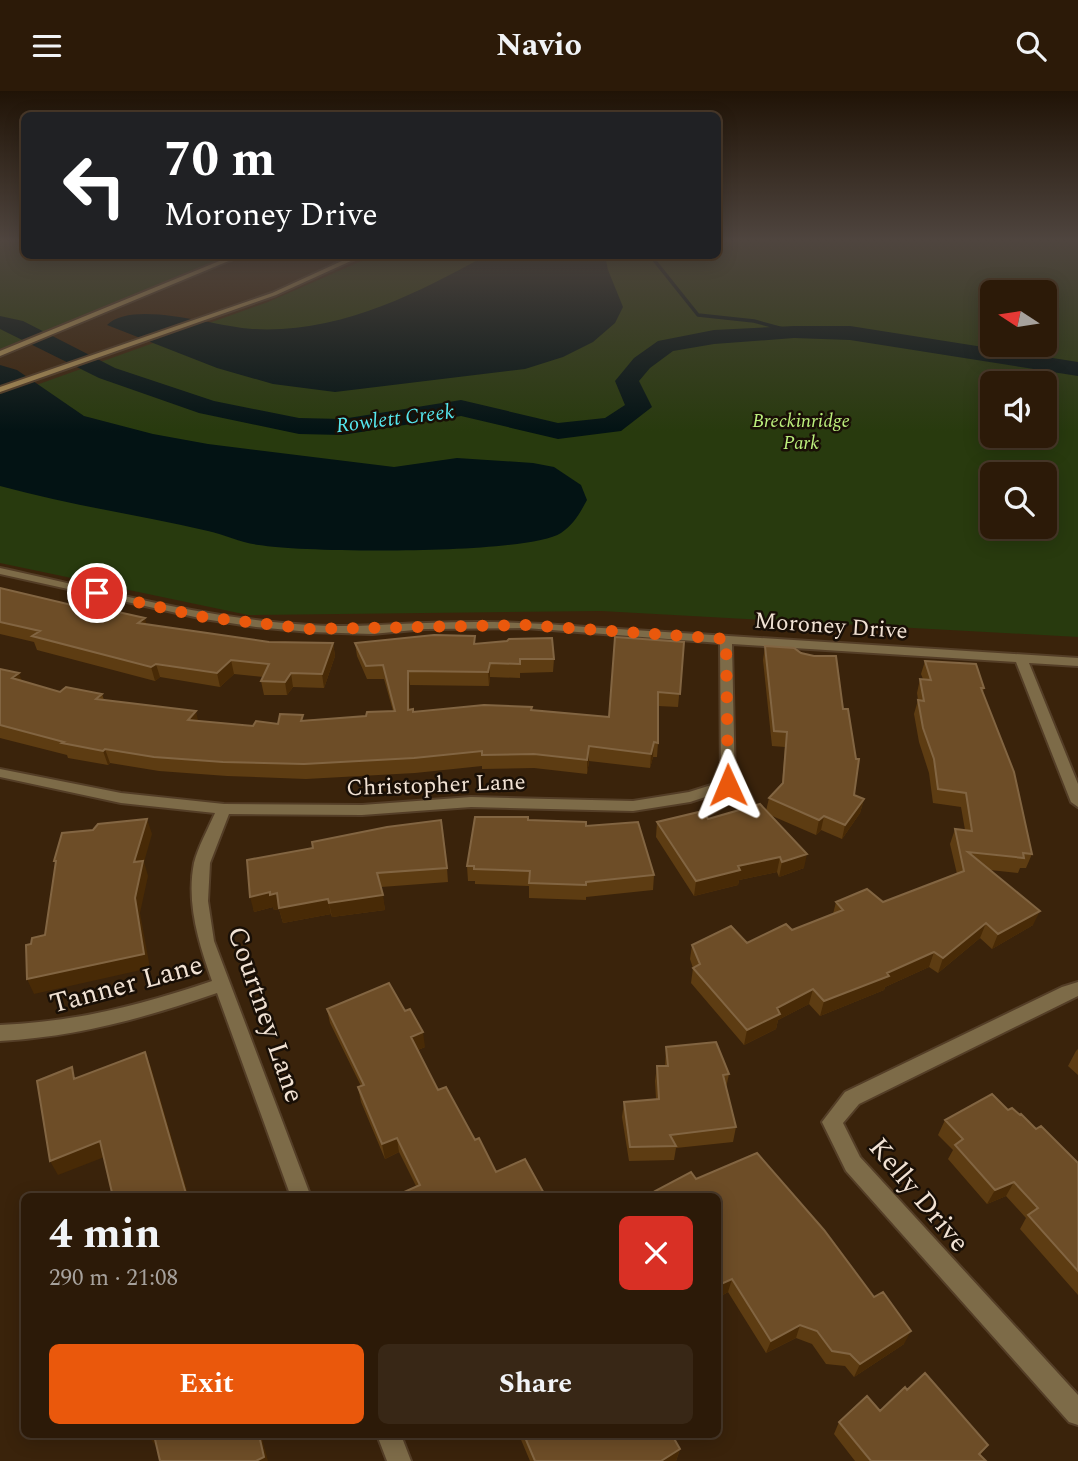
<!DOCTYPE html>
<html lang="en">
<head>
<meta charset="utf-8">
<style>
	:root { --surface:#2c1a08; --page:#382716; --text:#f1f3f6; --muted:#a6a19c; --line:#483829; --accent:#ea580c }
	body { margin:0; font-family:Spectral,serif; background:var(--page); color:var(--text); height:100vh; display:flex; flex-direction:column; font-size:26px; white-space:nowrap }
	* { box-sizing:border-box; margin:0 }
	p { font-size:23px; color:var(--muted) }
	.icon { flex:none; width:38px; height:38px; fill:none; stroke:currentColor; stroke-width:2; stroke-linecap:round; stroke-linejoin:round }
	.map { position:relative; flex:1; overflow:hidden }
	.details { position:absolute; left:21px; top:1102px; width:700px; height:245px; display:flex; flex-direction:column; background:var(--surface); border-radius:10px; box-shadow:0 4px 18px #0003,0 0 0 2px var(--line) }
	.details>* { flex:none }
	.guide { position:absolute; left:21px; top:21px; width:700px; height:147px; border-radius:10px; box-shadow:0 4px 18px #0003,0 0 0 2px var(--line); background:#202124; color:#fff; overflow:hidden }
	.needle { width:46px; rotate:282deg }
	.fabs { position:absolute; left:980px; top:189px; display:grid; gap:14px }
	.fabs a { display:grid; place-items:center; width:77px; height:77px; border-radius:10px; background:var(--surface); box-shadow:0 4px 18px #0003,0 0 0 2px var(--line); font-size:35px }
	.pin { position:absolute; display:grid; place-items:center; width:60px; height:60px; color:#fff; margin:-30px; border:4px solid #fff; border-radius:50%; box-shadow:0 2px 7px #0007 }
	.me { position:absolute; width:77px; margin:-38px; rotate:359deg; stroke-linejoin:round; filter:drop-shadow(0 0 5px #0008) }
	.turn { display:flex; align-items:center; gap:24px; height:147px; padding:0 28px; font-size:32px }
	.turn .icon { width:91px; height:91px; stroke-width:2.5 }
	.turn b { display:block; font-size:49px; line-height:60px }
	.round { display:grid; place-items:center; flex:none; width:74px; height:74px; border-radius:10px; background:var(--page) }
	.summary { display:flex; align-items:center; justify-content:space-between; height:119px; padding:0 28px }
	h1 { font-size:42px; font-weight:700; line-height:52px }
	.action { display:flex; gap:14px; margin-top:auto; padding:14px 28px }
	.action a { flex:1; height:80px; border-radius:10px; background:var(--accent); color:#fff; font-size:28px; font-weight:700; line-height:80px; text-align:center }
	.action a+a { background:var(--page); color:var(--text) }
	header { display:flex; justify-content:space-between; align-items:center; height:91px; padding:0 28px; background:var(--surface); font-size:32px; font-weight:700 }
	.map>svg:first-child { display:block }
</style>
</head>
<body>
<header><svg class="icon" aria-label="menu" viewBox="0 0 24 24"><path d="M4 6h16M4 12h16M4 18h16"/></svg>Navio<svg class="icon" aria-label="search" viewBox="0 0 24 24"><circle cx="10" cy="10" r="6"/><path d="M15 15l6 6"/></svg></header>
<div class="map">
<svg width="1078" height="1370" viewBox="0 0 1078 1370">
	<rect width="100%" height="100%" fill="#3a230b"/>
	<path fill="#283a0e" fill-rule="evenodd" d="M0 148H24V164L227 165 0 258Z
		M718 148H1078V546L601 520 248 524 0 472V307L268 211 373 165 718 164ZM992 201H1045V254H992ZM992 292H1045V345H992ZM992 383H1045V436H992Z"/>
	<path fill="#031314" d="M487 164 605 165 608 179 623 216 615 232 593 251 563 266 525 278 335 301 273 293 217 277 107 234C133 208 217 236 252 238 338 243 414 204 487 164Z
		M0 274 17 279 84 325 153 343 208 353 394 376 457 367 533 372 554 376 581 394 587 409C580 422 574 433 561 442 526 464 306 462 259 454 242 452 225 444 208 440 139 424 69 414 0 395Z"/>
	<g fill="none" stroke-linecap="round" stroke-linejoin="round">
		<path stroke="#031314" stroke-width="3.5" d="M650 164 698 224 754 230 794 241"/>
		<path fill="#031314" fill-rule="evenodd" d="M0 225 23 230 115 277 214 310 299 327 342 328 461 309 558 332 605 327 625 314 615 290 634 267 658 250 714 239 794 235H850L1078 271V285L850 249 794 247 714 253 673 260 650 277 639 290 652 316 621 340 558 348 461 325 342 344 299 343 199 322 99 287 0 238Z"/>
		<defs>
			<path id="minor" d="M0 477C102 499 205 528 309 534 348 537 387 533 426 532 480 530 533 531 586 536L1078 567V575L1029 572 1078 693V716L1071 711 1016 571 732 553 735 694 733 697 690 711 633 720 471 716 362 724 229 723 210 772 208 810 214 850 311 1106H291L217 902C145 927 76 946 0 950V934C74 931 142 914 212 890 199 853 186 812 194 772 198 756 208 738 215 722L121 712 0 686V678L121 702 224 713 362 714 471 706 633 710 689 701 721 691 720 552 526 537 425 538 372 543 310 541 256 536 204 528 0 483Z
				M1078 891V905L859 1013 843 1032 860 1066 1078 1304V1334L1069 1331 846 1080 822 1031 845 1001 1062 896Z
				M377 1344H401L411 1370H387Z"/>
			<path id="secondary" d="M234 164H243L0 265V260Z
				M355 164H364L276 204 0 301V296L272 202Z"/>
		</defs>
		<use href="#minor" stroke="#543e27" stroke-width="4"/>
		<use href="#secondary" stroke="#543e27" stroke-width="4"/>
		<use href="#minor" fill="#7d6b48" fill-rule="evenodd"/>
		<use href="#secondary" fill="#ae9056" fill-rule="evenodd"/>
	</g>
	<path fill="#5d3c12" d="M0 497 146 533 269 551 333 552 335 565 324 597 293 596 287 604H264L261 590 263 586 234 583 220 596 160 586 155 590 37 559 34 551 0 543Z
		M684 551 678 616 658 615V652L657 666H653L650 677 589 670 587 683 534 677 482 678V675L415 682 306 688 227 685 159 680 110 672 108 674 68 667 67 664 0 647V578L21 590 60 601 102 603 104 609 198 630 253 635 304 629 366 625 393 620 384 588H367L357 565 355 552 475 553 554 568 553 581 520 582V587L490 586 489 595 410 594V619L413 621 531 619 609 626Z
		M765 555 854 704 864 708 860 722 842 748 821 739 816 744 770 724 804 777 779 786 777 781 739 789 738 794 694 805 656 746 657 731 708 728 766 720 769 707 782 694 785 656 772 655 763 569Z
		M925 570 984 597 983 601 1032 763 1026 777H1020L1018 782 990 779 1033 834 992 858 980 847 938 882 929 876 885 896 884 899 820 925 809 913 778 929 776 938 744 954 691 892 693 877 690 868 692 854 747 852 792 839 833 823 836 811H883L957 783 950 753 955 738 965 739 961 716 933 712 929 682 919 651 914 623 918 609 917 602 920 588H923L921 583Z
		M528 729 586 735 654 784 653 799 586 806V809L529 807V795L475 793V790H468L467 775Z
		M247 769 447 777 448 791 381 796 385 819 332 826 331 823 283 832 279 818 274 819 273 816 254 821Z
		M327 918 425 956 418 959 438 999 475 1049 496 1081 546 1106H405L404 1101 416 1095 399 1061 385 1068 361 1011 358 996 361 995 330 932Z
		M666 956 729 983 726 997 736 1036 733 1051 676 1057 674 1069 629 1070 622 1026 624 1011 656 1008 655 990 657 975H665Z
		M1078 958V984L1068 975 1076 960Z
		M1008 1019 1036 1038 1078 1072V1204L1020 1138 1026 1127 1006 1105 987 1113 948 1068 953 1059 938 1044 945 1029Z
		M696 1088 904 1253 854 1286 845 1275 826 1273 812 1253 796 1247 766 1262 728 1201 718 1207V1106H654L655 1100Z
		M907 1299 988 1354 980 1364 986 1370H855L834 1343 839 1331 880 1320Z
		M519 1344H672L680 1358 676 1370H530Z"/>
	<path fill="#482a06" d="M145 527 148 540 138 532Z
		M333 552 335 565 324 597 322 583Z
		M231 569 234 583 220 596 217 582Z
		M490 572V586L489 595 488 581Z
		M156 573 160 586 155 590 151 576Z
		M408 580 410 594V633L408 619Z
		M19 582 24 596 12 587Z
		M291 582 293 596 287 604 285 591Z
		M196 620 199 634 188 629Z
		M654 651 653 666 650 677 651 663Z
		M589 655V670L587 683V669Z
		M105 658 110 672 108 674 103 660Z
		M864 708 860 722 842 748 845 734Z
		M824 725 821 739 816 744 819 729Z
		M147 728 152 743 144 771 148 785 140 822 150 877 34 903 27 888 135 807 134 771Z
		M807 763 804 777 779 786 782 771Z
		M780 766 777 781 739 789 738 794 694 805 696 790 738 775Z
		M270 801 328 808 331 823 283 832 279 818 274 819 273 816 254 821 250 806Z
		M383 804 385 819 332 826 329 812Z
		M1040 820 1033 834 992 858 998 843Z
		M986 832 980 847 938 882 943 867Z
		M934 861 929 876 885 896 884 899 820 925 824 910Z
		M813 898 809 913 778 929 776 938 744 954 747 939 777 917Z
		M423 941 425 956 413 961 411 946Z
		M145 961 151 976 189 1106H187Z
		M397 1047 399 1061 385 1068 382 1053Z
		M100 1050 107 1065 58 1084 50 1070Z
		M1014 1091 1006 1105 987 1113 995 1099Z
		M732 1188 728 1201 718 1207 721 1193Z
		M800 1234 796 1247 766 1262 771 1250Z
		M911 1240 904 1253 854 1286 860 1273Z
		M148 1344H155L161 1353 156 1356Z
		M259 1344H261L268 1370H256Z
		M680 1358 676 1370H661Z"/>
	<path fill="#6d4d27" stroke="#826542" stroke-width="2" d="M0 497 101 521 105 518 145 527 138 532 269 551 333 552 322 583 291 582 285 591 261 590 269 573 231 569 217 582 156 573 151 576 32 545 40 540 0 531Z
		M434 544 475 545 474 553 507 550 509 548 552 547 554 568H520V573L490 572 488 581 408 580V619L413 618V621L484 614 532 616 531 619 609 626 615 546 684 551 680 603 658 601V652L654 651 651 663 589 655 587 669 534 663 482 664V660L414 667 304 673 223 671 154 666 105 658 103 660 62 652 64 651 0 634V578L19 582 12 587 60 601 66 596 102 603 96 608 196 620 188 629 253 635 256 630 278 633 280 623 303 624 301 630 366 625 367 621 395 620 383 574 366 575 355 552Z
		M765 555 794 557 801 562 814 565H836L843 618H848L856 668H859L854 704 864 708 845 734 824 725 819 729 769 707 783 692 787 641 774 640Z
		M925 570 976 573 984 597H981L1014 681 1032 763 1023 762 1024 767 968 761 1040 820 998 843 986 832 943 867 934 861 887 882 889 885 824 910 813 898 777 917 780 923 747 939 693 877 700 873 692 854 731 835 747 852 786 833 792 839 843 819 836 811 867 798 883 811 964 780 955 738 972 740 966 702 938 698 934 668 923 637 918 609 924 610 920 588 931 589Z
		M760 713 807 763 782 771 780 766 738 775 740 779 696 790 657 731 703 720 708 728Z
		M475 726H528V729L586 731V735L638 731 654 784 586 791V794L529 792 530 780 474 778V775H467Z
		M147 728 134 771 143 770 135 807 144 863 27 888 26 854 31 853 32 847 45 844 56 770H54L62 742 93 739 98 733Z
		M441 729 447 777 377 782 383 804 329 812 328 808 279 817 277 802 270 804V801L250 806 247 769 313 757 312 751 387 736Z
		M389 892 405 920 410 918 423 941 411 946 438 999 446 996 475 1049 479 1047 496 1081 525 1068 546 1106H406L404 1101 420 1094 397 1047 382 1053 358 996 364 994 327 918Z
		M716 951 729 983 723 984 736 1036 670 1044 676 1055 630 1056 624 1011 659 1008 657 975H668L666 956Z
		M145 961 187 1106H113L100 1050 50 1070 37 990 72 976 74 988Z
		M992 1003 1008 1019 1012 1017 1020 1024 1021 1023 1036 1038 1041 1035 1078 1072V1180L1028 1124 1038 1117 1014 1091 995 1099 955 1054 963 1048 945 1029Z
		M757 1062 824 1139 874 1206 883 1201 911 1240 860 1273 850 1263 832 1260 817 1240 800 1234 771 1250 732 1188 721 1193 718 1189V1106H659L655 1100 691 1081 696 1088Z
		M925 1282 988 1354 979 1363 986 1370H871L839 1331 867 1305 880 1320 905 1296 907 1299Z
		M154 1344H259L264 1366 256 1370H160Z
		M524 1344H672L680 1358 661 1370H535Z"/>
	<linearGradient id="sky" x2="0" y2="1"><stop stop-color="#201306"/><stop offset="0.44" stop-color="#4f453f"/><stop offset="1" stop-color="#4f453f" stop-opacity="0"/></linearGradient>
	<rect width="1078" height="340" fill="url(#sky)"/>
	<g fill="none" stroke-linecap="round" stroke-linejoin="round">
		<path stroke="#ea580c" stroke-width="12" stroke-dasharray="0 21.6" d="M97 502 204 526 310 538 526 534 726 548 728 694"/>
	</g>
	<g text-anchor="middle" stroke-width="5" stroke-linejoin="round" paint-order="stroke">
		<g font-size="19" font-style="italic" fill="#bdf07d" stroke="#190f06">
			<text x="801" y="336">Breckinridge<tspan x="801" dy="22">Park</tspan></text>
		</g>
		<g font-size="21" font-style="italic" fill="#55e7ef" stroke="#190f06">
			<text transform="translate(395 327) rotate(-7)" y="7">Rowlett Creek</text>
		</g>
		<g font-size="23" fill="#f1e2d4" stroke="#190f06">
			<text transform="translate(831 534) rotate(4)" y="8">Moroney Drive</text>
			<text transform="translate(436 693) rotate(-2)" y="8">Christopher Lane</text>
		</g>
		<g font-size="28" fill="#f1e2d4" stroke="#190f06">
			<text transform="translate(126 892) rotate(-15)" y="10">Tanner Lane</text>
			<text transform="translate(267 923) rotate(71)" y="10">Courtney Lane</text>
			<text transform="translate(920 1103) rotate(50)" y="10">Kelly Drive</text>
		</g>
	</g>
</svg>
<div class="fabs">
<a><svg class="needle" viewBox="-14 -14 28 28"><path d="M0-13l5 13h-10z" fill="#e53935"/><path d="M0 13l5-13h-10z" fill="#a6a19c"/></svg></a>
<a><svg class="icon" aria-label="sound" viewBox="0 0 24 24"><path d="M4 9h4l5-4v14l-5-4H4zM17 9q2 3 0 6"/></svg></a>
<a><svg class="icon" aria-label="search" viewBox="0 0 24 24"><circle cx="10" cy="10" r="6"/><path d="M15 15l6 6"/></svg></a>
</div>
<div class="pin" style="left:97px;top:502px;background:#d93025"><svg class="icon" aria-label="arrive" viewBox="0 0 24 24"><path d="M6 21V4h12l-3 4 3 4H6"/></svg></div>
<svg class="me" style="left:728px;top:694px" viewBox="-20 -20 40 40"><path d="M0-17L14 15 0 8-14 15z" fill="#ea580c" stroke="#fff" stroke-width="4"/></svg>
<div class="guide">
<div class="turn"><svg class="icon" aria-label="left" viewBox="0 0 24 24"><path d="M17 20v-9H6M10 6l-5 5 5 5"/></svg><div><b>70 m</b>Moroney Drive</div></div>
</div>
<section class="details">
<div class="summary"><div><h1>4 min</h1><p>290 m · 21:08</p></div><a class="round" style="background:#d93025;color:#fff"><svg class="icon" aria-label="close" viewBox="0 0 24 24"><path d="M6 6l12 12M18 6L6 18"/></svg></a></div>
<div class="action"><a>Exit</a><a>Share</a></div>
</section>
</div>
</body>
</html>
